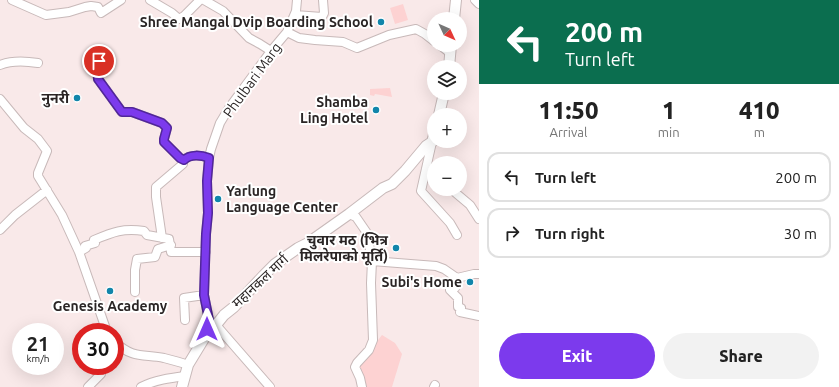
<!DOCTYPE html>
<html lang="en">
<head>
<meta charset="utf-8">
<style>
	:root { --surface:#fff; --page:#f2f2f2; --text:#222; --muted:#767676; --line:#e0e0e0; --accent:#7c3aed }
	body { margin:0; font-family:Ubuntu,"Noto Sans Devanagari",sans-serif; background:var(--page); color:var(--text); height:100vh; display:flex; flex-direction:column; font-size:15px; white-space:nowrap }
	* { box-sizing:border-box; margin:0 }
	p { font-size:13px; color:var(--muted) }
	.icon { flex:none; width:22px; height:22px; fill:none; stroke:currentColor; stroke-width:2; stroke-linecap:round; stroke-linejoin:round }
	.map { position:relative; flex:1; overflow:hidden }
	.drawer { display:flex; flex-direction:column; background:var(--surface); width:360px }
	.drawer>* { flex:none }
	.hud { background:#0b6e4f; color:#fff; overflow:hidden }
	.needle { width:26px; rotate:134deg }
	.fabs { position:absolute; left:427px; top:12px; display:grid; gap:8px }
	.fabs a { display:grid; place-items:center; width:40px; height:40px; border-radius:50%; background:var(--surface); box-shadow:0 4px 16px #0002; font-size:20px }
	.speed { position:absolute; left:12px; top:323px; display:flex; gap:8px; font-size:20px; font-weight:700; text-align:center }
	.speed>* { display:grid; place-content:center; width:52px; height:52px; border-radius:50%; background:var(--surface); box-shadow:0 4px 16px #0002; line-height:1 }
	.speed small { font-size:10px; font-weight:400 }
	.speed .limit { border:6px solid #d22; background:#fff; color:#111 }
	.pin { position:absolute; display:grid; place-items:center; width:34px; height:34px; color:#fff; margin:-17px; border:2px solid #fff; border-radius:50%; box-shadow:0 1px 4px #0007 }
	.me { position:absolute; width:44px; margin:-22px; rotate:0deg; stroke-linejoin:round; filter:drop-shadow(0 0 3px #0008) }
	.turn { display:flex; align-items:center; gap:14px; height:84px; padding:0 20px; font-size:18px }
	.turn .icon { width:52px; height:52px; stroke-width:2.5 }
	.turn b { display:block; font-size:28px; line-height:34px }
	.eta { display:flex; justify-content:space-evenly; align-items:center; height:68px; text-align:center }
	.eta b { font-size:24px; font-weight:800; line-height:28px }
	.action { display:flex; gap:8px; margin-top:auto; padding:8px 20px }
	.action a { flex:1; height:46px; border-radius:24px; background:var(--accent); color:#fff; font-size:16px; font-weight:800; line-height:46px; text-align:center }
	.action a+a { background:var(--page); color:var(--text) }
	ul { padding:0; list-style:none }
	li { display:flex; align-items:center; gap:12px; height:50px; margin:0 8px 6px; padding:0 12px; border:2px solid var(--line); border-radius:12px }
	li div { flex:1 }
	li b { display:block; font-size:15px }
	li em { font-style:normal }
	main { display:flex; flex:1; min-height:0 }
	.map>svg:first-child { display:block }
</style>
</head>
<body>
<main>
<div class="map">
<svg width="479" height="387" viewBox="0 0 479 387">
	<rect width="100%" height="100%" fill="#f9e9e9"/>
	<path fill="#fdd2d2" d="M403 4 408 20 395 24 390 8Z
		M390 88 392 97 375 94 374 96 370 95V89Z
		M382 335 395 343 402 354 392 387H364L357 367Z"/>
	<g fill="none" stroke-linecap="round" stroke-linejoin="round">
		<defs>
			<path id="minor" d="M12 0 46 15 69 12 85 7 91 6 98 7 101 13 121 0
				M150 0 172 13 179 19 184 16 200 0
				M204 0 223 11 249 38 260 44 271 51
				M475 0 479 4
				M295 15 322 17 324 13 323 0
				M287 32 299 38 315 40 343 42 357 48 389 35 416 29 425 34 434 41
				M440 45 450 53
				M99 61C97 67 97 72 98 79L122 112H132L162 123 167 128 164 139V142L180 158 183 160C190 154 201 155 209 158
				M0 65C12 60 26 61 38 63
				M0 99 24 128 38 139 47 151 38 173V176L62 215 79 252 107 332
				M432 142 421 191 450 223 457 235
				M426 169 434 176
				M451 189 470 205 479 219
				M349 214 356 217 367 233 372 261 371 283 373 340 369 350 357 363 355 367 360 378 362 387
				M0 230 15 215 47 190
				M162 238 156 197V187L183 164V160
				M79 252 86 248 85 246 95 243 94 240C113 232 123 228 144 231L147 235 169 239 171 252H206
				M372 261 436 266 444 269 457 278V281L454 286 455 288 450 290 458 298V307L461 308 460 312 479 316
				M457 278 474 274H479
				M135 292V270L137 259 155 257 158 249 171 245
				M185 320 184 298 204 295
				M115 342C133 359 143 354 164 358 172 360 180 362 188 365
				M88 387 101 374V371L98 369
				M141 387C155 380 170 378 185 376
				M270 387 216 325 209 320 204 295 206 234 208 213 207 181 209 158 211 149 220 123 229 108 271 51 287 32 296 11 297 0
				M434 387 435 385"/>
			<path id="major" d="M454 19 456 0
				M449 67 451 45
				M439 115 444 93
				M182 387 188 365 205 337 216 325 224 315 234 307 264 275 275 264 298 248 308 243 349 214 383 188 392 184 405 171 426 146 432 142 434 135"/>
		</defs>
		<use href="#minor" stroke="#c8b9b9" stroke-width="10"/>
		<use href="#major" stroke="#c8b9b9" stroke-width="12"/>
		<use href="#minor" stroke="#fff" stroke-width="8"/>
		<use href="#major" stroke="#fff" stroke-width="10"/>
	</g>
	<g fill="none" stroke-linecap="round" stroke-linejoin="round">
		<defs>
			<path id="route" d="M99 61C97 67 97 72 98 79L122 112H132L162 123 167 128 164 139V142L180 158 184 160C190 154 201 155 209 158L207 181 208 213 206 234 204 295 209 320 207 329"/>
		</defs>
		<use href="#route" stroke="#51269a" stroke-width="10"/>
		<use href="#route" stroke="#7c3aed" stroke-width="7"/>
	</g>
	<g fill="#1185aa" stroke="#fff" stroke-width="1.5">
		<circle cx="381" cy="22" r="4"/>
		<circle cx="77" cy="98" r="4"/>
		<circle cx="376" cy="110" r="4"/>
		<circle cx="218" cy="199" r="4"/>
		<circle cx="396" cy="248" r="4"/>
		<circle cx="470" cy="282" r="4"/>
		<circle cx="110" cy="291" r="4"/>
	</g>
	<g text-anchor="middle" stroke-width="4" stroke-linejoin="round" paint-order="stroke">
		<g font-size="14" font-weight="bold" fill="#2a2525" stroke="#fff" text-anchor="end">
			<text x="373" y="27">Shree Mangal Dvip Boarding School</text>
			<text x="69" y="103">नुनरी</text>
			<text x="368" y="107">Shamba<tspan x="368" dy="16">Ling Hotel</tspan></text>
			<text x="226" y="196" text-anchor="start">Yarlung<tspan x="226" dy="16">Language Center</tspan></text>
			<text x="388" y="245">चुवार मठ (भित्र<tspan x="388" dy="16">मिलरेपाको मूर्ति)</tspan></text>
			<text x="462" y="287">Subi's Home</text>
			<text x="110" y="311" text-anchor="middle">Genesis Academy</text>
		</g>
		<g font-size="14" fill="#2a2525" stroke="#fff">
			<text transform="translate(252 80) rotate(-54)" y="5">Phulbari Marg</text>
			<text transform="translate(260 281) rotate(-43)" y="5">महानकल मार्ग</text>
		</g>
	</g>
</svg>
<div class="fabs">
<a><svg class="needle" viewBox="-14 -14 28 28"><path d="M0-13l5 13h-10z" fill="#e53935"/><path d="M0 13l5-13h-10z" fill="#767676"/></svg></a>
<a><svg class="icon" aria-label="layers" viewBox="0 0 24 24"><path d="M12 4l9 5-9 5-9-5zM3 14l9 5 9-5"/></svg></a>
<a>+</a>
<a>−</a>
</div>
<div class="speed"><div>21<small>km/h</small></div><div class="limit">30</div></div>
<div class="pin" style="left:99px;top:61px;background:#d93025"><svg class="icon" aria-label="arrive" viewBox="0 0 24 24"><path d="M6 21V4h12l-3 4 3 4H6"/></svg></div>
<svg class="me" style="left:207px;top:329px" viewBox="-20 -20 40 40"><path d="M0-17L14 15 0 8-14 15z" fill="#7c3aed" stroke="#fff" stroke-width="4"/></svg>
</div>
<section class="drawer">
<div class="hud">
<div class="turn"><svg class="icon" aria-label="left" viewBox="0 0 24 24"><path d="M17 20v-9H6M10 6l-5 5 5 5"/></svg><div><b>200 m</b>Turn left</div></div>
</div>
<div class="eta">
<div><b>11:50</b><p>Arrival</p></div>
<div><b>1</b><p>min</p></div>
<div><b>410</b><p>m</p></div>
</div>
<ul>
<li><svg class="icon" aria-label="left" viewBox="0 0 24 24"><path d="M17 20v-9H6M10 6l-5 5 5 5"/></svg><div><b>Turn left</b></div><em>200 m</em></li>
<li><svg class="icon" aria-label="right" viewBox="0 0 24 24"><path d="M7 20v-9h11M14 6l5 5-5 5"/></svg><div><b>Turn right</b></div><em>30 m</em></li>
</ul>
<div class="action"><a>Exit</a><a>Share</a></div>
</section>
</main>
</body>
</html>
